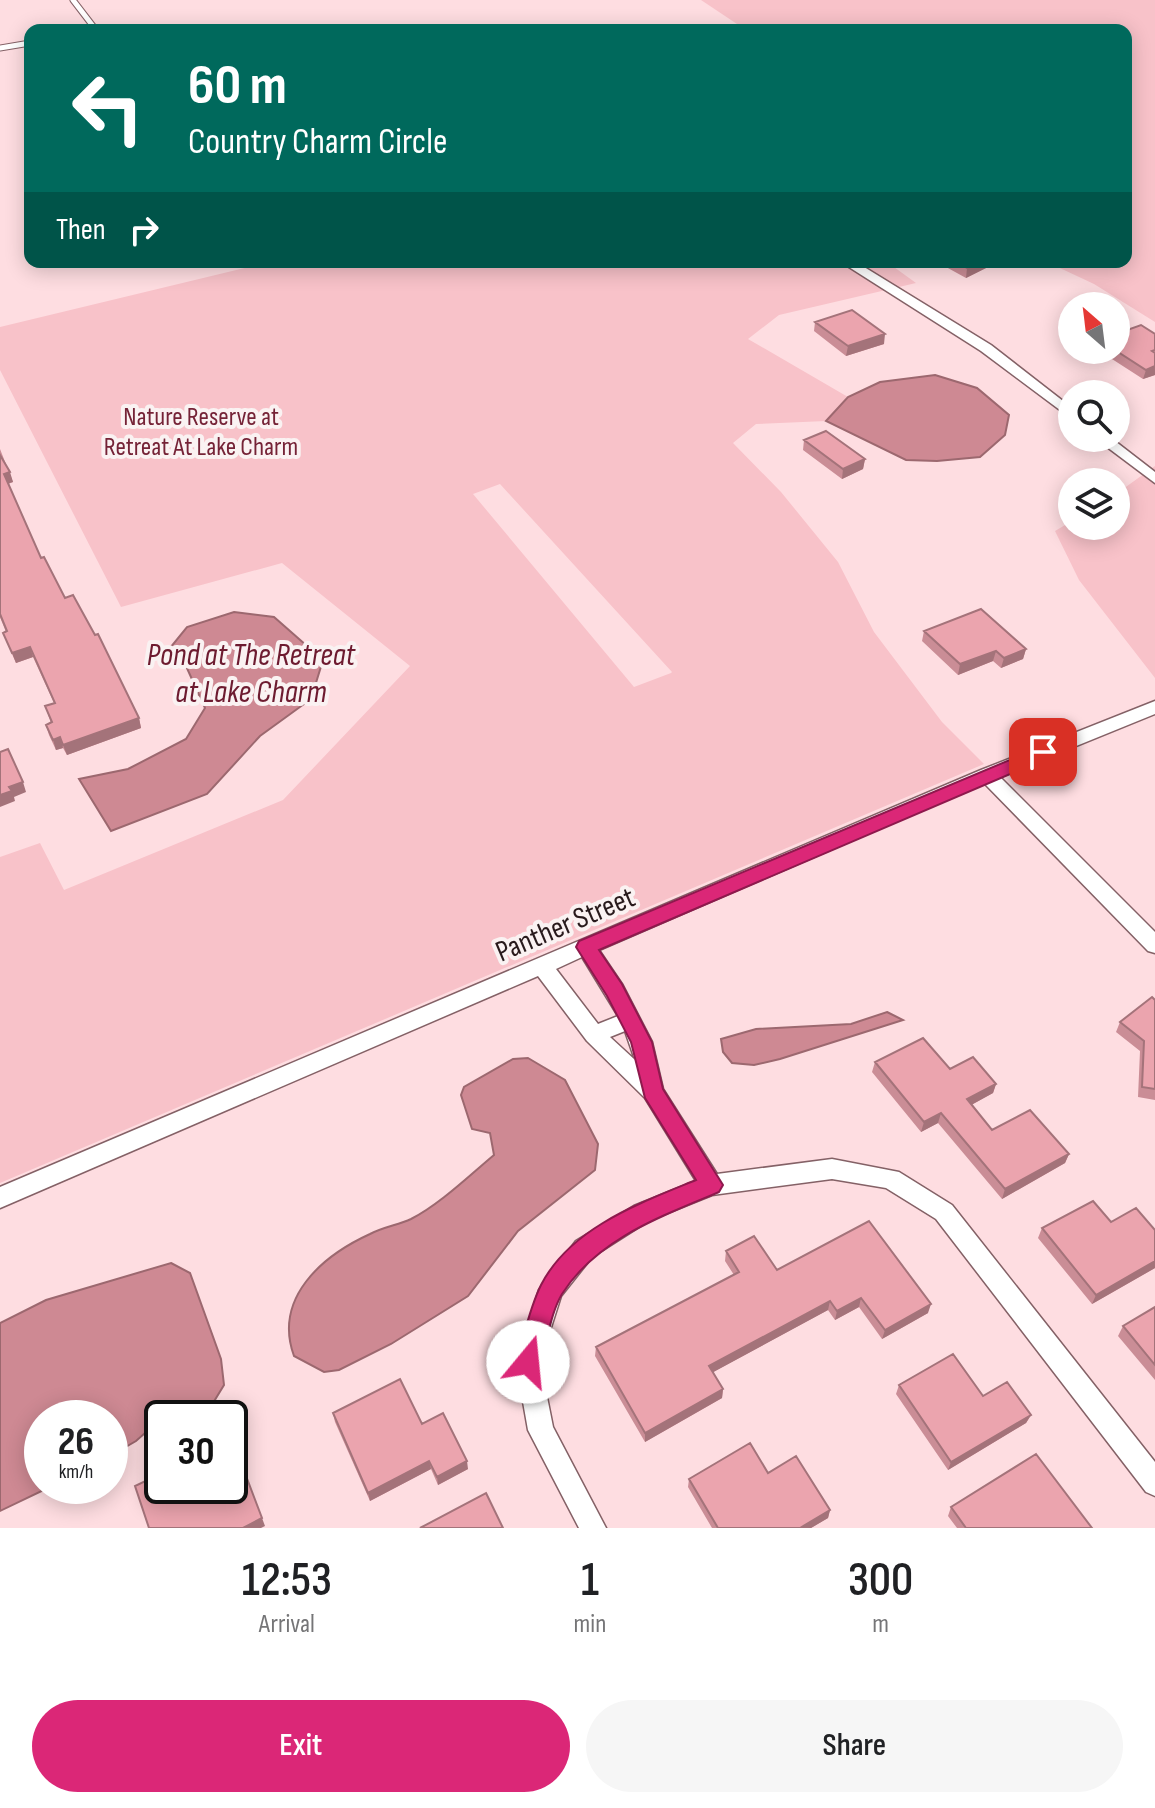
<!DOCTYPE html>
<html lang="en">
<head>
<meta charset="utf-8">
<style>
	:root { --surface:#fff; --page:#f6f6f6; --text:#202124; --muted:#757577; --accent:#db2777 }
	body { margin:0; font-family:"Sofia Sans Condensed",sans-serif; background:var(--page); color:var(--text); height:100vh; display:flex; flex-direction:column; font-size:30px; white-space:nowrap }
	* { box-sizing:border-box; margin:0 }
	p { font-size:26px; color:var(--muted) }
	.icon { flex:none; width:44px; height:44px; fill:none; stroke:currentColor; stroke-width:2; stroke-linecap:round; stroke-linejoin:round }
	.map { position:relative; height:1528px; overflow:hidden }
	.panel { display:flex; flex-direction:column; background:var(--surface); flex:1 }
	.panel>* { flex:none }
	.hud { position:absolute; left:24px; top:24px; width:1108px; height:244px; border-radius:16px; box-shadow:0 4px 20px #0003; background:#00695c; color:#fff; overflow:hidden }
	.needle { width:52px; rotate:332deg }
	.buttons { position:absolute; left:1058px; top:292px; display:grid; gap:16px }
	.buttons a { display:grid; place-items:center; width:72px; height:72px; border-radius:50%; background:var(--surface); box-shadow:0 4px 20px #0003; font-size:40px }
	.speed { position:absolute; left:24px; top:1400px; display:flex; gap:16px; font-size:40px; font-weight:700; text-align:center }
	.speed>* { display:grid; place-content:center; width:104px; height:104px; border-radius:50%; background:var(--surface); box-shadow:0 4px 20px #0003; line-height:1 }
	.speed small { font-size:20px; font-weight:400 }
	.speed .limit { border:4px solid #111; border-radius:12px; background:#fff; color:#111 }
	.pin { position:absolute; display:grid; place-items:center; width:68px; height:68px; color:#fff; margin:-34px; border-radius:16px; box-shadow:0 4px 12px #0006 }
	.me { position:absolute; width:88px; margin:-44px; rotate:17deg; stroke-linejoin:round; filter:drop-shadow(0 0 6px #0008) }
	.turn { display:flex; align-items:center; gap:28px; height:168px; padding:0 32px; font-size:36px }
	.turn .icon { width:104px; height:104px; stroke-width:2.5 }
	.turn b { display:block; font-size:56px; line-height:68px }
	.then { display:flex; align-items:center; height:76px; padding:0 32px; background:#0003; gap:16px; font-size:30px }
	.eta { display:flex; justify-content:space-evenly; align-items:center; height:136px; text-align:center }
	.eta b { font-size:48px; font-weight:600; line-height:56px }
	.action { display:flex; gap:16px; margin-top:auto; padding:16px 32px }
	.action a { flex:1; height:92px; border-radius:48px; background:var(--accent); color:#fff; font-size:32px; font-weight:600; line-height:92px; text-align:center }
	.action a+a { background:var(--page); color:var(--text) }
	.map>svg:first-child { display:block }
</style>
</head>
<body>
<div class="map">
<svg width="1155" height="1528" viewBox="0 0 1155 1528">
	<rect width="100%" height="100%" fill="#fedde1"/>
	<path fill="#f8c2c9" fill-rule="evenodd" d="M701 0H1155V322L1094 284 1047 262H1126V30H746Z
		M269 262H887L916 283 779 315 748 339 848 397 826 421 756 424 733 443 781 492 838 562 874 632 942 722 984 764 0 1183V857L40 843 64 890 283 800 410 666 282 563 121 607 0 370V327ZM500 484 672 672 671 673 634 687 473 494Z
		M1155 466V678L1079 580 1055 531 1072 521V526H1116V494Z"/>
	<path fill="#ce8993" stroke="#9c686f" stroke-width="2" d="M935 375 977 388 1009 415 1005 435 980 457 937 461 906 460 826 421 848 397 880 382Z
		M234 612 274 617 323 660 311 699 260 736 207 794 111 831 79 779 128 769 186 739 205 708 186 666 170 648 187 627Z
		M887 1012 903 1020 780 1059 754 1065 732 1063 723 1052 721 1039 756 1029 851 1024Z
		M528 1058 565 1080 598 1144 595 1170 518 1231 468 1296 391 1344 339 1370 324 1372 294 1356C273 1298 322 1256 370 1234 383 1227 398 1225 411 1219 439 1205 470 1175 494 1155L490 1133 472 1129 461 1095 464 1087 513 1059Z
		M171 1263 190 1273 221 1359 224 1385 213 1403 191 1418H162L136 1441 110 1456V1418H42V1486H52L0 1511V1323L46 1300Z"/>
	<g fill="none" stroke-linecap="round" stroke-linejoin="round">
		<defs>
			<path id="lane" d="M73 0 96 30
				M0 48 30 43"/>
			<path id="street" d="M841 262H856L991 345 1072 408V419L981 351Z
				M1095 438H1111L1155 472V483Z
				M1155 701V714L1000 777 1155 932V953L1148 951 984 783 599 950 622 984 652 1042 663 1089 717 1174 832 1159 899 1172 952 1205 1155 1462V1496L1146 1492 936 1219 886 1188 832 1179 712 1195 650 1220 592 1257 561 1296 540 1362 553 1427 606 1528H579L528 1430 516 1362 539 1290 576 1241 634 1206 696 1181 645 1098 587 1041 538 976 0 1208V1187L981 770ZM582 957 618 1016 598 1024 556 969ZM625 1031 635 1060 610 1037Z"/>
		</defs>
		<use href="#lane" stroke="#846166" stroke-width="7"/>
		<use href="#street" stroke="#846166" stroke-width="3"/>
		<use href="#lane" stroke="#fff" stroke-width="5"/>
		<use href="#street" fill="#fff" fill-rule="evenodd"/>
	</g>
	<path fill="#ca8d96" d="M937 262H991L990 266 966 278Z
		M815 322 884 344 846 356 814 331Z
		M1155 334V375L1143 379 1098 350H1116Z
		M804 440 865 459 863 469 842 479 803 450Z
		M0 449 13 482 8 484 41 558 139 718 141 728 67 755 63 748 56 750 49 735 46 725 51 723 45 706 54 703 33 657 16 663 3 633 6 632 0 617Z
		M924 631 1026 649 1023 659 1001 668 993 661 958 675 922 641Z
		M1155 1000V1100L1138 1097 1140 1051 1116 1032 1120 1022Z
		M875 1062 950 1069 996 1084 993 1093 971 1105 992 1130 1069 1154 1065 1163 1002 1199 938 1123 921 1132 872 1072Z
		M1111 1222 1155 1230V1268L1092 1304 1038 1238 1042 1228Z
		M726 1251 777 1270 928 1313 882 1339 859 1307 835 1320 828 1310 713 1372 723 1389 722 1398 645 1442 595 1356 596 1347 734 1275 725 1261Z
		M1155 1307V1380L1118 1336 1123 1326Z
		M899 1385 1031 1415 1026 1423 948 1470 896 1394Z
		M333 1413 422 1424 468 1469 438 1485 431 1469 370 1501 335 1422Z
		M768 1473 830 1510 828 1518 811 1528H712L688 1487 689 1479Z
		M951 1507 1092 1528H957L948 1516Z"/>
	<path fill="#a4737a" d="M980 262H991L990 266 966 278 967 268Z
		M885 334 884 344 846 356 848 346Z
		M1155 366V375L1143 379 1146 370Z
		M865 459 863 469 842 479 843 469Z
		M10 472 13 482 6 484 4 474Z
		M30 647 33 657 16 663 12 653Z
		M1026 649 1023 659 1001 668 1004 658Z
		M996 651 993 661 958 675 960 664Z
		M139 718 141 728 67 755 63 745Z
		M60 737 63 748 56 750 53 740Z
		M23 782 26 792 14 797 15 801 0 807V795L9 787Z
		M996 1084 993 1093 964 1109 967 1099Z
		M941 1113 938 1123 921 1132 924 1122Z
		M1069 1154 1065 1163 1002 1199 1005 1189Z
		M1155 1261V1268L1092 1304 1096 1295Z
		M861 1298 859 1307 835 1320 837 1311Z
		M830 1301 828 1310 708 1375 709 1366Z
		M931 1304 928 1313 882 1339 885 1330Z
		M723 1389 722 1398 645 1442V1433Z
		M1031 1415 1026 1423 948 1470 951 1462Z
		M429 1461 431 1469 370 1501 368 1493Z
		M467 1461 468 1469 438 1485 437 1477Z
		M830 1510 828 1518 811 1528H800Z
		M262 1518 265 1526 261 1528H243Z"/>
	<path fill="#eba4ae" stroke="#a4737a" stroke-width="2" d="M956 262H980L967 268Z
		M852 310 885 334 848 346 815 322Z
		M1141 325 1155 334V350L1152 351 1155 353V366L1146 370 1115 350 1116 334Z
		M826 431 865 459 843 469 804 440Z
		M0 455 10 472 4 474 41 558 44 557 65 598 73 595 95 635 98 634 139 718 63 745 60 737 53 740 46 725 52 722 45 706 55 703 30 647 12 653 3 633 7 631 0 614Z
		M981 609 1026 649 1004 658 996 651 960 664 924 631Z
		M8 749 23 782 9 787 12 791 0 795V752Z
		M1152 997 1155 1000V1089L1142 1087 1144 1041 1120 1022Z
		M923 1038 950 1069 973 1057 996 1084 967 1099 992 1130 1030 1110 1069 1154 1005 1189 941 1113 924 1122 875 1062Z
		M1093 1201 1111 1222 1136 1208 1155 1230V1261L1096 1295 1042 1228Z
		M869 1221 931 1304 885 1330 861 1298 837 1311 830 1301 709 1366 723 1389 645 1433 596 1347 739 1272 726 1251 754 1236 777 1270Z
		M1155 1307V1365L1123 1326Z
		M953 1354 983 1396 1007 1382 1031 1415 951 1462 899 1385Z
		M400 1379 422 1424 443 1413 467 1461 437 1477 429 1461 368 1493 333 1413Z
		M750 1443 768 1473 796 1456 830 1510 800 1528H718L689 1479Z
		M1036 1454 1092 1528H966L951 1507Z
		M162 1473V1486H211L213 1493 226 1486H230V1484L246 1476 262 1518 243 1528H149L135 1486Z
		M486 1493 503 1528H420Z"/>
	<path fill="#db2777" stroke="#8e194d" stroke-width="2" d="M1043 746 1050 748 1052 752 1050 757 599 950 622 984 652 1042 663 1089 723 1185 719 1192C662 1216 597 1239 562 1294 549 1316 547 1347 537 1370L528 1374 520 1370 516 1362C524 1337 529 1309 541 1285 570 1228 640 1203 696 1180L645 1098 631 1042 607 996 576 947 579 941Z"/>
	<g text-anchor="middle" stroke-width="8" stroke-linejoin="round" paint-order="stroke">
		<g font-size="26" fill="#752337" stroke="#faf2f2">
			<text x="201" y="425">Nature Reserve at<tspan x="201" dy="30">Retreat At Lake Charm</tspan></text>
		</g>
		<g font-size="30" fill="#281a1c" stroke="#faf2f2">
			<text transform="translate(565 924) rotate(-23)" y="10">Panther Street</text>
		</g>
		<g font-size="32" font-style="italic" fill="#6d1b30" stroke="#faf2f2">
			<text x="251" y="665">Pond at The Retreat<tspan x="251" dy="37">at Lake Charm</tspan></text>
		</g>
	</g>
</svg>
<div class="buttons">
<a><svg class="needle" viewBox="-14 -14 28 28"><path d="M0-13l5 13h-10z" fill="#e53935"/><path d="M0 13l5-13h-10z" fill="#757577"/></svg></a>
<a><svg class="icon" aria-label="search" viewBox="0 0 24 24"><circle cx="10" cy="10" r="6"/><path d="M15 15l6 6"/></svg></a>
<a><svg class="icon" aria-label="layers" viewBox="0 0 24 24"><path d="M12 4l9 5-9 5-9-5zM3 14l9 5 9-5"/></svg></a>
</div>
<div class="speed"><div>26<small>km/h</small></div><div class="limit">30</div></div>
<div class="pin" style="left:1043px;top:752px;background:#d93025"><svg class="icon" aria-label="arrive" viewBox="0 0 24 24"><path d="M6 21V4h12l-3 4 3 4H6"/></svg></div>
<svg class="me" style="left:528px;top:1362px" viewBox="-20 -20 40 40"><circle r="19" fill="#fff"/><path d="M0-13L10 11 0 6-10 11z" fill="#db2777"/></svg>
<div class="hud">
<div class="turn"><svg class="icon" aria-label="left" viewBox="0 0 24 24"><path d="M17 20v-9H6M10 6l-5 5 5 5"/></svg><div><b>60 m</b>Country Charm Circle</div></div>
<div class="then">Then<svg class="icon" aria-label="right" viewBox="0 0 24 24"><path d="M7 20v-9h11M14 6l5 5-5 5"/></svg></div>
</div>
</div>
<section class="panel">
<div class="eta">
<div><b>12:53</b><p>Arrival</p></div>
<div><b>1</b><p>min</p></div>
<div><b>300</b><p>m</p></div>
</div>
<div class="action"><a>Exit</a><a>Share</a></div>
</section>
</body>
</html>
